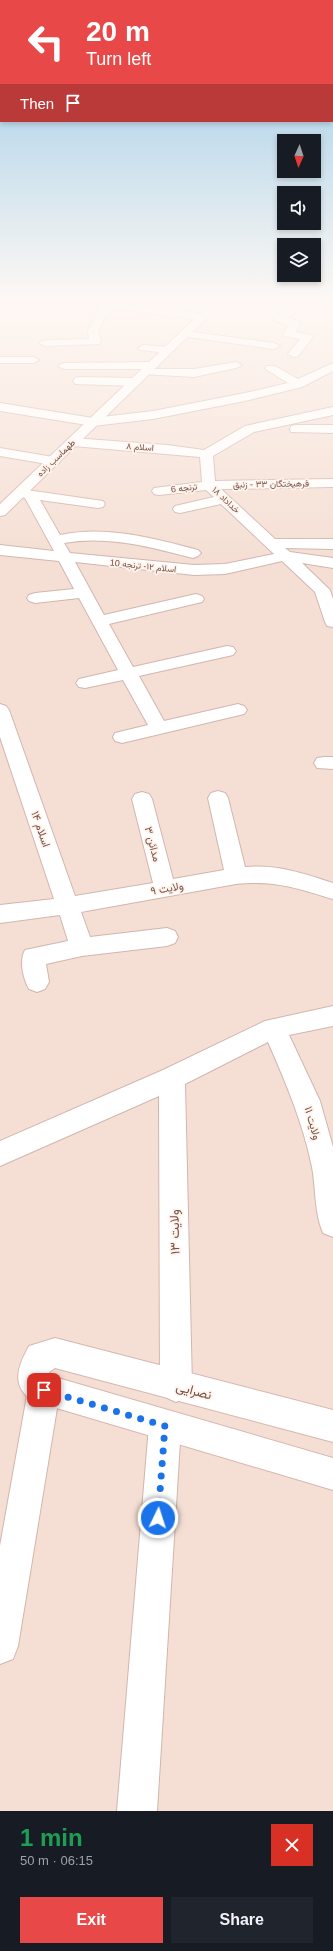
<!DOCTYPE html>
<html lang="en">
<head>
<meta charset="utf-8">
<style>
	:root { --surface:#171b24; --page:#20242c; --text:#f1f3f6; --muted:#9ea1a6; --accent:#e94848 }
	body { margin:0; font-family:Helvetica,Vazirmatn,sans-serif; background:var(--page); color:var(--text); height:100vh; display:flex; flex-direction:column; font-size:15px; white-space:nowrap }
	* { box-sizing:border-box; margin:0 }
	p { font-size:13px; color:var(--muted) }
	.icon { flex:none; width:22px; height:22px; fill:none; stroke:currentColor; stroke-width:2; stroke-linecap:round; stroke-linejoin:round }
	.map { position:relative; height:1811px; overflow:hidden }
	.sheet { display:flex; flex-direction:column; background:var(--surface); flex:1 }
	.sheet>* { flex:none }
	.top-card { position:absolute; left:0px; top:0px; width:333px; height:122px; box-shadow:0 2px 6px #0003; background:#e94848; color:#fff; overflow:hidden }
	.needle { width:26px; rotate:183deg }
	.buttons { position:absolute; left:277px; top:134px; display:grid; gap:8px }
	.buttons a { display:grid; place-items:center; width:44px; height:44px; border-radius:0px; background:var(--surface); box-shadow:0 2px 6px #0003; font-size:20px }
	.pin { position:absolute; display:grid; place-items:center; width:34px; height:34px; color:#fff; margin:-17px; border-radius:8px; box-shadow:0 2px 6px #0006 }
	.me { position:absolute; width:44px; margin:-22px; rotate:4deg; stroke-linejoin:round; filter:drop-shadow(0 0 3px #0008) }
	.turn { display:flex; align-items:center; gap:14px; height:84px; padding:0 20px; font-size:18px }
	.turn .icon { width:52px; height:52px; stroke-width:2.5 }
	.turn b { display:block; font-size:28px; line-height:34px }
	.then { display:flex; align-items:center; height:38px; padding:0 20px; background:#0003; gap:8px; font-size:15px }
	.round { display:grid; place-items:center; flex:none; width:42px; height:42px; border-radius:0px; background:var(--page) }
	.head { display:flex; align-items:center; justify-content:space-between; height:68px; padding:0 20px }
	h1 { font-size:24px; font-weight:700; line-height:30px; color:#1e9e55 }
	.cta { display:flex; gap:8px; margin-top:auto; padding:8px 20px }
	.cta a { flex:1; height:46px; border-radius:0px; background:var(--accent); color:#fff; font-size:16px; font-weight:700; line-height:46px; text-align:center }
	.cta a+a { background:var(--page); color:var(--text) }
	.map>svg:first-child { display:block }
</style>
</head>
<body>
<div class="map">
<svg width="333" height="1811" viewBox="0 0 333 1811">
	<rect width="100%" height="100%" fill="#fdefe6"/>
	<path fill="#f5dfd4" d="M0 304H333V1811H0Z"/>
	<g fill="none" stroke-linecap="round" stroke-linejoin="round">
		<defs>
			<path id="minor" d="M102 304H132L203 314 208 317 203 320 110 308 98 331 101 342 99 344 45 346 39 343 45 340 89 339 88 331Z
				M294 304H306L288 318 299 321 300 323 295 332 311 335 313 337 298 356 294 357 288 354 300 339 284 336 283 334 289 325 275 321 274 319Z
				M185 331 274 343 280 346 274 349 181 336 180 334Z
				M144 345 168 347 174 350 168 353 140 350 138 348Z
				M0 357H33L39 360 33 363H0Z
				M153 362 159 365 157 367 148 369H194L236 362 242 365 236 368 194 377 142 374 140 372 146 369H64L58 366 64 363Z
				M333 363V371L302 387 245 401 153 419 93 426 0 411V403L93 418 153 411 245 393 288 383 267 370 265 368 267 366H275L298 379Z
				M79 377 136 378 142 382 136 386 75 384 73 381 75 378Z
				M333 407V415L254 432 213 456 215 481 333 479V487L221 489 275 539H333V549L285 548 290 552 333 558V568L302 563 330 590 333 599V627L327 626 325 622 315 592 282 561 225 574 194 575 75 562 104 615 196 594 202 596 204 599 202 602 109 624 133 667 227 646 233 647 236 651 233 655 139 676 164 721 238 704 244 706 247 710 244 714 122 743 115 741 113 737 115 733 148 725 123 680 85 688 79 687 76 683 79 679 118 670 79 598 35 603 29 601 27 598 29 595 35 593 74 589 59 561 0 555V545L54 551 25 498 15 496 13 493 15 490 20 489 103 501 105 504 103 507 98 508 40 500 60 535C106 525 153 538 198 550L201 553 198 556 193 558C151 547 107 535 64 543L70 553 194 565 225 564 274 554 221 504 180 513 175 512 173 509 175 506 214 497 206 490 159 495 154 494 152 491 154 488 202 482 200 457 73 446 68 445 66 442 68 439 73 438 167 445 204 450 245 426Z
				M296 425H333V433L291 432 290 429 291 426Z
				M0 448 53 457 58 458 60 461 58 464 53 465 0 456Z
				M0 704 6 706 9 710 75 896 153 883 132 799 135 794 142 792 149 794 152 799 173 879 224 870 208 798 211 793 218 791 225 793 228 798 245 867C276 864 303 873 333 883V899C296 888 275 880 236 884L81 912 90 937 167 928 175 931 178 937 175 943 167 946 82 956 46 964 49 982 45 989 37 992 29 989C23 978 19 961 25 950L68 941 60 915 0 923V905L54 899 0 737Z
				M324 757H333V769L317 768 314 763 317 758Z
				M333 1006V1026L289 1035 320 1101 333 1147V1237L323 1233C314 1212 316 1188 312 1167 303 1123 286 1083 268 1042L185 1084 192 1386 187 1397 176 1402 165 1397 160 1386 159 1096 0 1166V1141L163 1070 265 1021Z
				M44 1374 55 1379 60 1390 18 1646 13 1659 0 1664V1546L28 1390 33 1379Z
				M165 1410 176 1415 181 1426 157 1811H117L149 1426 154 1415Z"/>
			<path id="secondary" d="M210 304H221L5 515 0 516V504Z
				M55 1338 333 1410V1442L55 1368 49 1372 51 1376 333 1458V1490L33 1401C10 1386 18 1366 29 1346Z"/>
		</defs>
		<use href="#minor" stroke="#d1b6ae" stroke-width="2"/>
		<use href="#secondary" stroke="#d7b6ad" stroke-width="2"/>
		<use href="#minor" fill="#fff" fill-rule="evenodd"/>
		<use href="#secondary" fill="#fff" fill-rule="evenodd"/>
	</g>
	<linearGradient id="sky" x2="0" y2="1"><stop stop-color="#95c8e6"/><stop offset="0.54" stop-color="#fef8f4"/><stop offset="1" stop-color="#fef8f4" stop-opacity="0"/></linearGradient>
	<rect width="333" height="558" fill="url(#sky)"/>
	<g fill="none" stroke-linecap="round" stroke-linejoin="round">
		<path stroke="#1a73e8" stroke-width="7" stroke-dasharray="0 12.6" d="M44 1390 165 1426 158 1518"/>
	</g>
	<g text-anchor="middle" stroke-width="3.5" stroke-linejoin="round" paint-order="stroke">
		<g font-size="9" fill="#77504a" stroke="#fff4ec">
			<text transform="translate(140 447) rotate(4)" y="3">اسلام ۸</text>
			<text transform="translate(56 458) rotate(-44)" y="3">طهماسب زاده</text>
			<text transform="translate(271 484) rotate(-1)" y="3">فرهیختگان ۳۳ - زنبق</text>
			<text transform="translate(184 488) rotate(-7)" y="3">ترنجه 6</text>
			<text transform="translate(226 500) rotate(43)" y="3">خداداد ۱۸</text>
			<text transform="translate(143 566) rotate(6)" y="3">اسلام ۱۲- ترنجه 10</text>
		</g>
		<g font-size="11" fill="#77504a" stroke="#fff4ec">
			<text transform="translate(41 829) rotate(71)" y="4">اسلام ۱۴</text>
			<text transform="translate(153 844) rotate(75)" y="4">مدائن ۳</text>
			<text transform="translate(167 888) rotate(-10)" y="4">ولایت ۹</text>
			<text transform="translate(313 1123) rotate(74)" y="4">ولایت ۱۱</text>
		</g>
		<g font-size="13" fill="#77504a" stroke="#fff4ec">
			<text transform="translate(174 1232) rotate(-91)" y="5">ولایت ۱۳</text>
			<text transform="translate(194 1390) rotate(15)" y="5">نصرایی</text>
		</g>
	</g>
</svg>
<div class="buttons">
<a><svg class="needle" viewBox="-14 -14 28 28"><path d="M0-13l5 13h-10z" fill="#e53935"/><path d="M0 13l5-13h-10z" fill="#9ea1a6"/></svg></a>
<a><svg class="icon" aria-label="sound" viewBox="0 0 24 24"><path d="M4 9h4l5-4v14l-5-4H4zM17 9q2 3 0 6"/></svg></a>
<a><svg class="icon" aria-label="layers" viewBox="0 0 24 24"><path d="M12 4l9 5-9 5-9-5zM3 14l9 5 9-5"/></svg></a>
</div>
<div class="pin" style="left:44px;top:1390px;background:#d93025"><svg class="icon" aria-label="arrive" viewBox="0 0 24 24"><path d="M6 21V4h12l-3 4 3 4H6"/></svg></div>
<svg class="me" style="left:158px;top:1518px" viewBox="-20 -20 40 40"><circle r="17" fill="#1a73e8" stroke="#fff" stroke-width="3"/><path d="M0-11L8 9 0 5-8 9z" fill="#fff"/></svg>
<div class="top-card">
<div class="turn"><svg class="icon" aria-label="left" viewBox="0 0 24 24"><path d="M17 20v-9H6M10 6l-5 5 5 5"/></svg><div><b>20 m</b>Turn left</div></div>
<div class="then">Then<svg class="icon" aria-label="arrive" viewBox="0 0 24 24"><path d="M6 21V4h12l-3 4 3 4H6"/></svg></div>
</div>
</div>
<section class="sheet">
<div class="head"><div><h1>1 min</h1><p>50 m · 06:15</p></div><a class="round" style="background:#d93025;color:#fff"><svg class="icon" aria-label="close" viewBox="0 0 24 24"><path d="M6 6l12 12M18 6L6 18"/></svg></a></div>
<div class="cta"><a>Exit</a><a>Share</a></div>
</section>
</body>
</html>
